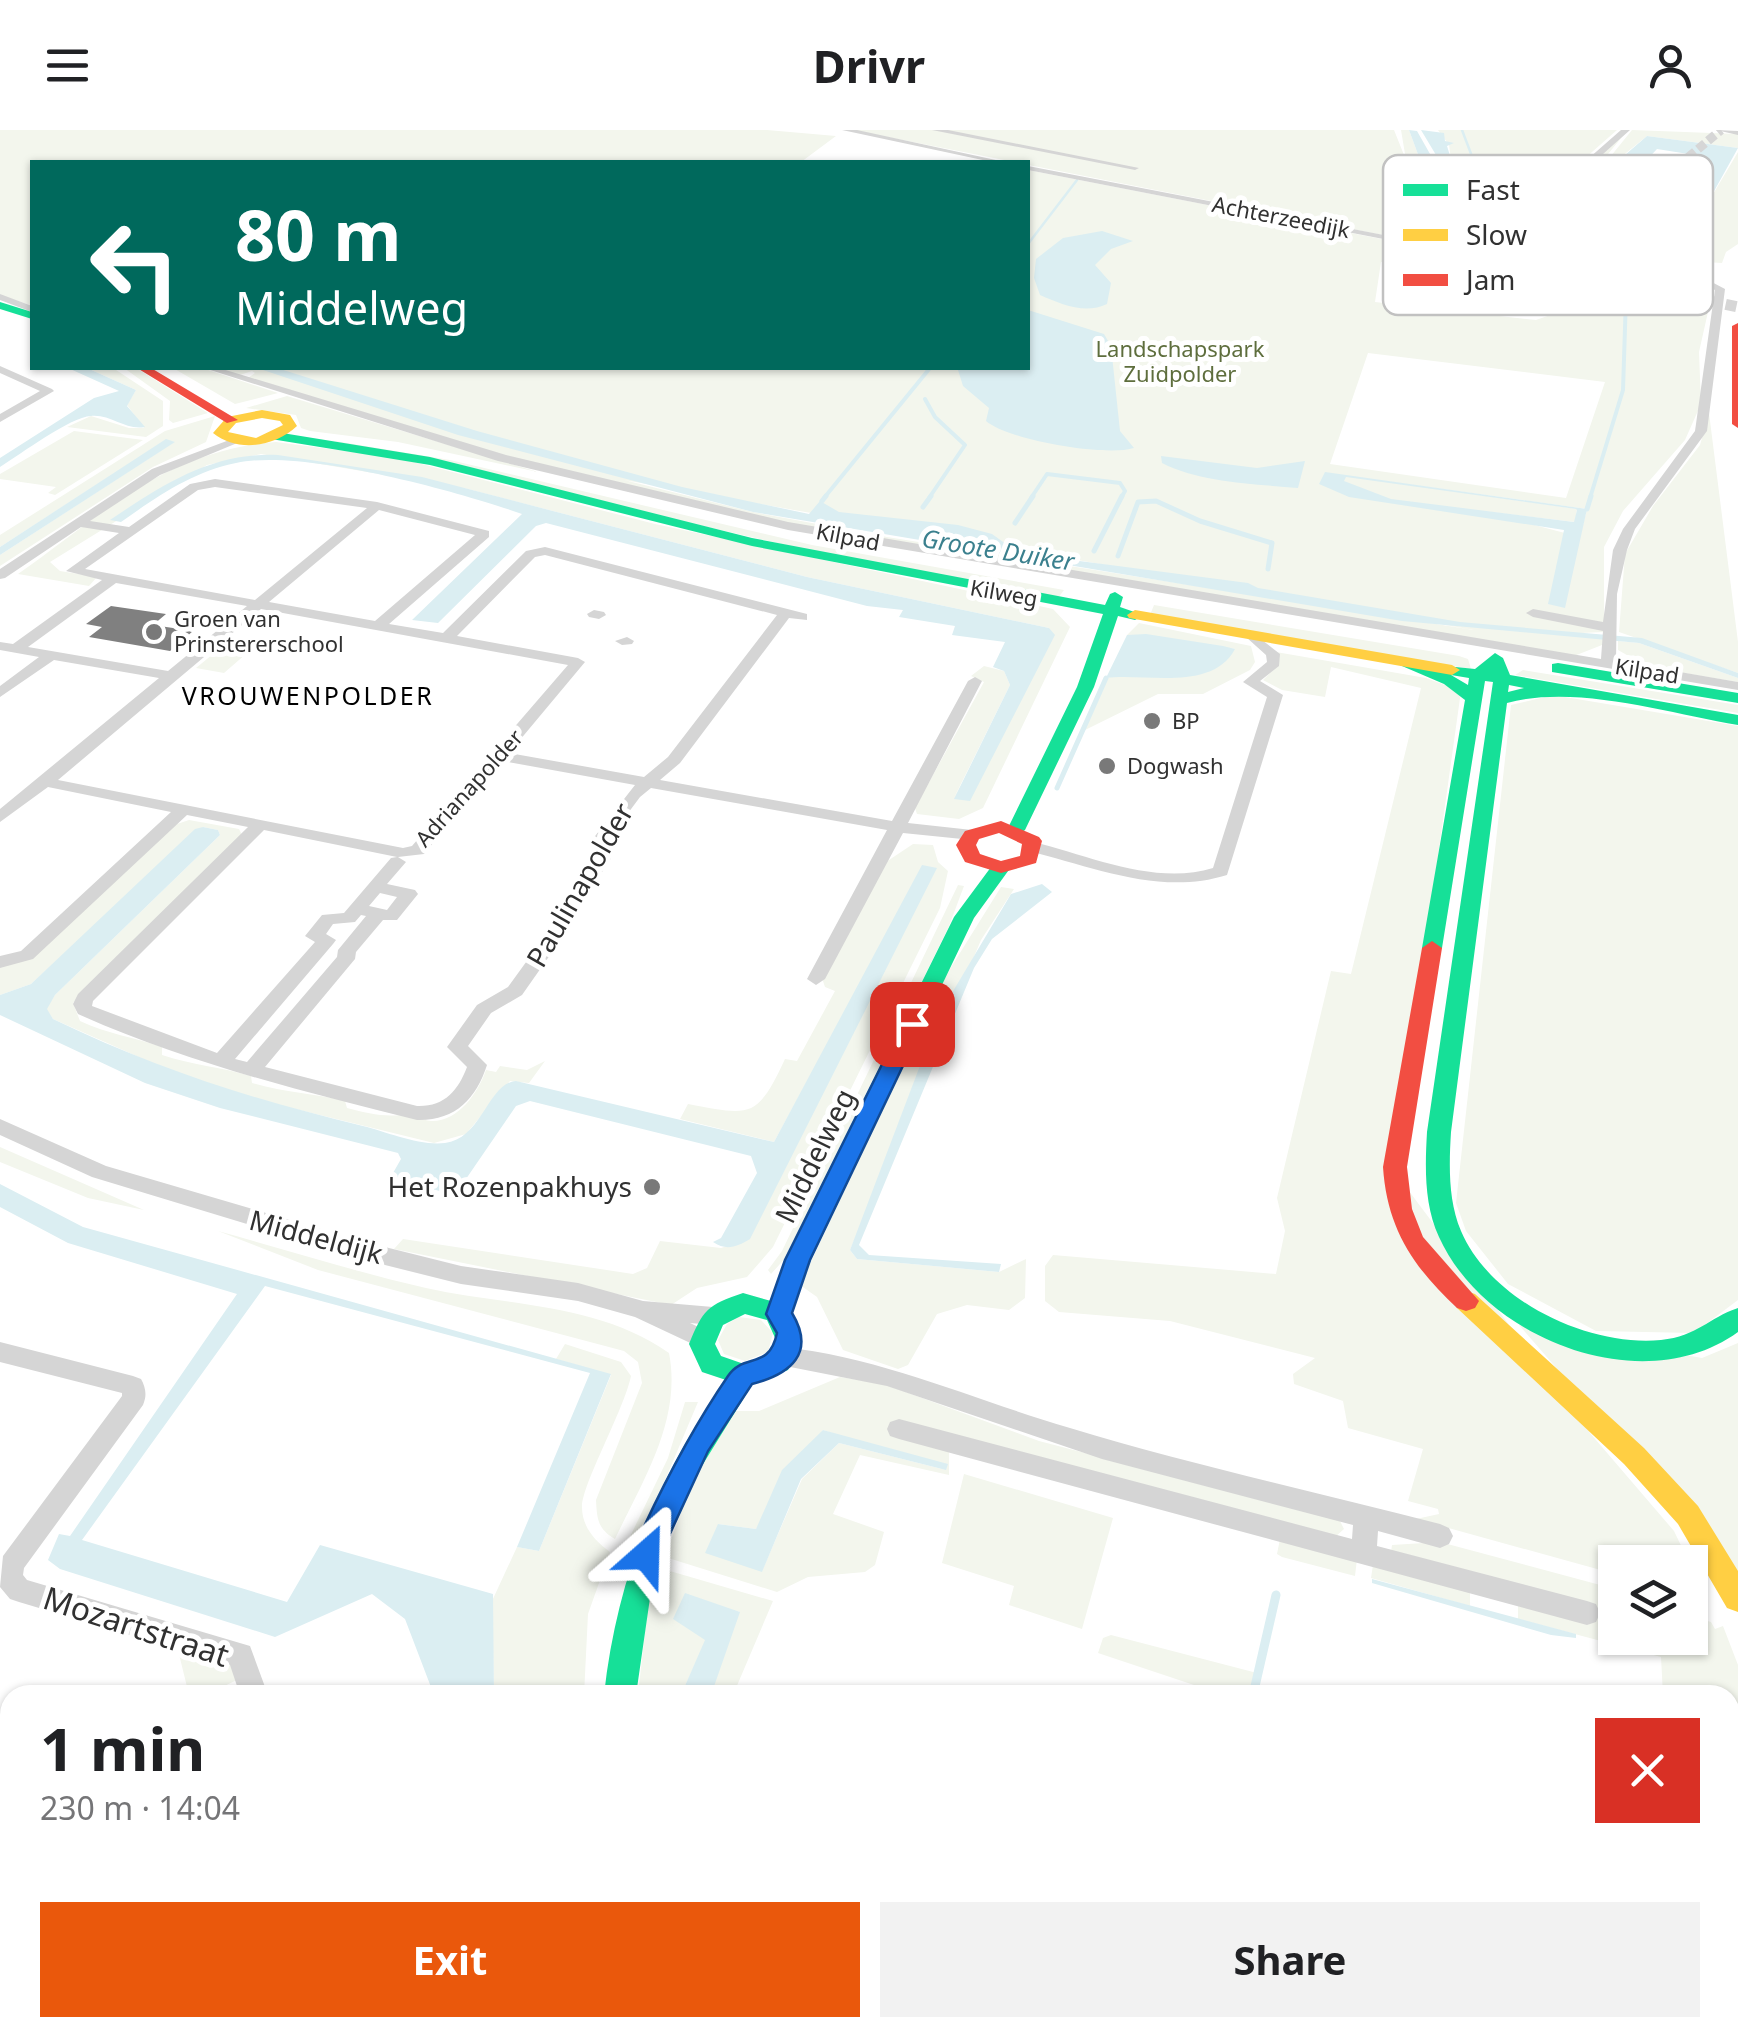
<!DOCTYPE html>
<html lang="en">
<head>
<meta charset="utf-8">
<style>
	:root { --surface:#fff; --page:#f2f2f2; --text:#202124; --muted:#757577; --accent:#ea580c }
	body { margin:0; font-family:"Noto Sans",sans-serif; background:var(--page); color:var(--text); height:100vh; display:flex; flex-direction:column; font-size:38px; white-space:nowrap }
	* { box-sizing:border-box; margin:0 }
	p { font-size:32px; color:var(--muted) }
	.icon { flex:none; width:55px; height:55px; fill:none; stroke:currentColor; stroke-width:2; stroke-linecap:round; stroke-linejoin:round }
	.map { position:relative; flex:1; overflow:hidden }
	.side { position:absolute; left:0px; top:1555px; width:1740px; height:352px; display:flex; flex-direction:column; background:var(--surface); border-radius:30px 30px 0 0; box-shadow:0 2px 8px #0004 }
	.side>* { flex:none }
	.hud { position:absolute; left:30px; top:30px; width:1000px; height:210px; border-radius:0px; box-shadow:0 2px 8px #0004; background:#00695c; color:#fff; overflow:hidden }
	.buttons { position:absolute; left:1598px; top:1415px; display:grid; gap:20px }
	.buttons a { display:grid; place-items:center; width:110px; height:110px; border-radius:0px; background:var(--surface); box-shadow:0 2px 8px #0004; font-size:50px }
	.pin { position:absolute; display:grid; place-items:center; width:85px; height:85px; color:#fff; margin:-42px; border-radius:20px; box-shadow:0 5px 15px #0006 }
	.me { position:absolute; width:110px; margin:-55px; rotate:25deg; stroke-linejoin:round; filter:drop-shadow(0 0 8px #0008) }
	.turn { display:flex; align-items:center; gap:35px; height:210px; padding:0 40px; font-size:45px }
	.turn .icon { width:130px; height:130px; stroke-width:2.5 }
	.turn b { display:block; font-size:70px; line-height:85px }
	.round { display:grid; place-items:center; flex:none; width:105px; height:105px; border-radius:0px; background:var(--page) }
	.head { display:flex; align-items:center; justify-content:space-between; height:170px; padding:0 40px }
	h1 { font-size:60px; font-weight:700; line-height:75px }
	.action { display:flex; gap:20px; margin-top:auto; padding:20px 40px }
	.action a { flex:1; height:115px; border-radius:0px; background:var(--accent); color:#fff; font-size:40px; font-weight:700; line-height:115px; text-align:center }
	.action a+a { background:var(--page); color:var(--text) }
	header { display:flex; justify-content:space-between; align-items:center; height:130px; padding:0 40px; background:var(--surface); font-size:45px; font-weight:700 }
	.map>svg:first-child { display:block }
</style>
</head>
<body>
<header><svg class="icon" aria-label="menu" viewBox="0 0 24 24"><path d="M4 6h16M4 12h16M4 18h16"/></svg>Drivr<svg class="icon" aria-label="person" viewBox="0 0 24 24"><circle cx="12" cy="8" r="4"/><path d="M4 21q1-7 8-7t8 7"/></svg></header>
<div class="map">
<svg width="1738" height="1906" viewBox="0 0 1738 1906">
	<rect width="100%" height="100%" fill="#fff"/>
	<path fill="#f3f6ed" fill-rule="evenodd" d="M0 0H767L836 6 801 32H32L30 175 0 165Z
		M852 0H1394L1406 30 1401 0H1409L1423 38 1448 72 1440 88 1514 105 1518 100 1500 96 1485 76 1503 69 1478 40 1480 32 1468 28 1490 70 1477 66 1479 62 1459 38 1460 32 1451 29 1449 15 1438 0H1617L1525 81 1540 109 1537 114C1507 117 1452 98 1422 90L1439 71 1425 55 1434 77 1413 89 1526 120 1701 151 1713 157 1711 170Z
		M1632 0 1738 4V18L1647 6 1589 53Z
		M1622 7 1585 52 1591 55 1583 61 1622 68 1582 100 1604 124 1592 128 1557 120 1535 88 1536 82Z
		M1738 22V114L1726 122 1722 133 1671 130 1618 105V98L1647 72 1703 81Z
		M1028 40 1710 173 1699 222 1701 274 1685 310 1623 381 1604 417V502L1557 504 1603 509 1602 515 1574 526 908 417 725 380 516 329 248 248 255 243 252 241 240 245 217 238H1028ZM1381 132 1465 136 1544 150 1543 160 1584 162 1569 185 1556 183 1536 190 1375 172ZM1368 223 1605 252 1566 368 1330 334ZM1341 345 1587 379 1580 407 1482 381 1575 392 1577 379ZM624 350 1474 500 887 407 753 382Z
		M87 238H113L163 271V296L146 307 67 297 91 286 129 298H144L127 275 136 260Z
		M124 238H136L208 283 173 293 169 290 170 271Z
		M173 238H202L278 263 235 274Z
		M287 266 538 342 398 312 310 301 301 298 296 285 246 278Z
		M1709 283 1738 512V543L1619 502 1625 424 1653 376 1700 315Z
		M215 286 206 312 153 337 0 436V425L174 312 166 310 0 417V405L165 301Z
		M74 301 143 310 55 365 48 363 56 357 0 349V344Z
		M329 310 450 330 812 415 1064 460 1058 468 838 427Z
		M276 312 398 328 655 394 1053 479 1070 497 983 678 959 689 917 684 915 678 984 552 971 546 984 536 1004 541 1010 555 954 668 1049 498 807 447 468 359 261 324 207 335 50 432 60 441 97 447 89 456 18 444C99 388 161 321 276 312Z
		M1154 475 1459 526 1468 529 1471 539 1150 485Z
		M1139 493 1251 516 1255 532 1250 540 1203 564H1158L1083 601 1106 548 1235 519 1127 505Z
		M235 506 262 510 224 543 196 538Z
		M1618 511 1639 513 1738 548V552L1648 537 1618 520Z
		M1276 522 1426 548 1461 561 1394 1041 1590 1303 1674 1401 1689 1432H1615V1444L1416 1389 1439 1384 1438 1379 1408 1371 1423 1319 1348 1298 1343 1271 1294 1254 1293 1244 1315 1228 1170 1191 1059 1182 1045 1171V1136L1053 1125 1276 1144 1285 1101 1277 1068 1331 841 1351 844 1421 558 1331 537 1325 567 1282 560 1263 550 1278 535Z
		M1523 540 1738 575V583L1515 545Z
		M1553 565 1738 596V1170L1694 1203 1596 1201 1508 1154 1466 1101 1456 1073 1511 575Z
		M189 690 239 699 242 705 73 873 80 891C108 904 133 907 162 917V925C193 935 220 937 251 946L252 953C284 963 313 963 345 971L347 978C367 983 382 987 401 985 410 983 421 990 431 991 458 992 478 963 486 940L496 942 500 936 527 940 545 931 529 953 510 951 466 1004 434 1013 271 973 177 944 53 889 46 879 55 865 220 705 218 700 203 697 31 854 0 865V837L30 829 174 695Z
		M913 714 933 715 938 732 948 741 940 778 773 1117 747 1147 697 1158 671 1175 394 1119 403 1109 633 1144 647 1138 660 1111 721 1118 749 1109 936 738 842 887 774 1012 680 989 688 974C751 986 757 989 785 929L797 931 835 861 825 857 822 848 886 732Z
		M958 755 964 756 949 796 789 1124 771 1144 768 1140 782 1121Z
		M1001 757 1014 759 981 810 850 1120 857 1129 999 1142 1026 1129 1025 1168 1009 1180 967 1175 937 1184 908 1235 898 1239 843 1220 817 1167 800 1155 945 847Z
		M0 1017 144 1080 88 1068 0 1032Z
		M218 1101C287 1120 356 1142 426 1158 507 1176 598 1173 669 1223 682 1290 643 1350 615 1409 598 1399 597 1390 596 1370L642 1253 638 1232 624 1221 318 1140Z
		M739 1187 761 1190 773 1203 768 1222 745 1231 724 1224 718 1210 727 1194Z
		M1519 1195 1702 1228 1738 1213V1447Z
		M565 1214 621 1232 631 1246C624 1280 582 1354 582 1377 582 1397 595 1411 610 1422L588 1484 584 1565H494L492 1471 517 1417 539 1421 611 1245 556 1229Z
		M840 1247 884 1254 1039 1311 1339 1389 1344 1399 1334 1408 949 1319V1345L860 1325 833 1384 884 1402 875 1435 865 1442 808 1447 777 1462 665 1427 698 1335 729 1281H759ZM823 1300 946 1340 839 1313 802 1349 762 1441 718 1394 756 1399Z
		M685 1272H698L638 1414 626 1415 668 1328Z
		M964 1344 1113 1388 1082 1499 1009 1475 1014 1456 942 1433Z
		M1280 1409 1357 1429 1355 1446 1282 1427 1277 1424Z
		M1440 1412 1615 1459V1508H1690V1486L1711 1492 1715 1499 1723 1496 1738 1535V1906H1696L1695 1898H1730V1565H1663L1661 1527 1518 1489V1471L1391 1422 1392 1415Z
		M1373 1435 1470 1457V1476L1371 1448Z
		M663 1439 773 1471 733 1565 712 1560 739 1481 706 1510 681 1565H638L651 1447Z
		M1111 1505 1257 1543 1253 1565H1224L1098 1523 1103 1508Z
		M177 1516 233 1536 237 1550 218 1559 219 1565H189Z
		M716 1898H898L918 1906H729Z
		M1218 1898H1563L1591 1906H1216Z"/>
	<path fill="#dbeef2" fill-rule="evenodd" d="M1409 0 1417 1 1438 38 1442 35 1421 0 1444 3 1445 11 1454 13 1447 16 1451 29 1461 32 1457 35 1479 62 1477 67 1490 70 1466 30 1481 32 1478 40 1503 69 1486 77 1497 85 1500 96 1519 104 1440 88 1448 72 1423 38Z
		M1647 6 1738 18 1703 81 1647 72 1677 45 1643 40 1630 53 1612 58 1634 62 1648 56 1634 70 1582 62ZM1657 19 1701 26V27L1685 44 1639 38Z
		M1102 101 1133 111 1111 119 1095 135 1111 153 1107 174C1085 185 1061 174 1040 165L1034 148 1036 129 1063 108Z
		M1545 159 1595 165 1608 178C1585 191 1551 186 1530 172V164Z
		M1028 180 1104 204 1111 216 1120 301 1134 318C1105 327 1008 310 986 291L989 278 963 256 958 240 1028 238Z
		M68 238H87L136 260 127 276 145 297C126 301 111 284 91 286 70 287 21 324 0 337V328L94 268 119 261Z
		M277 238 477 301 682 357 809 384 820 371 839 382 958 395 992 404 1006 414 1019 413 1049 427 1248 453 1258 458 1460 492 1642 508 1738 543V548L1639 513 1402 491 753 382 458 305 260 239Z
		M166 309 175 312 0 425V417Z
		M278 325 422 347 807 447 1049 498 1055 505 970 671 954 669 1010 555 1004 541 993 537 1005 512 952 505 955 496 899 487 903 480 867 476 546 393 536 396 438 493 412 490 522 384C457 361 302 318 236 333 192 342 158 366 121 392L110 390C162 355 212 322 278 325Z
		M1161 326 1257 338 1305 331 1298 358C1255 354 1201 353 1162 333Z
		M1325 342 1587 379 1565 478 1548 474 1564 400 1349 367 1319 354ZM1346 347 1576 379 1577 380 1574 392 1391 369 1344 351Z
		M1146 504 1223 516 1235 519C1212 562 1146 543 1106 548L1127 505Z
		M203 697 218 700 220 705 55 865 47 879 53 889C157 939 251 969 363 996 387 1002 419 1016 445 1013 482 1009 488 953 516 951L774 1012 922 735 937 738 750 1109C737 1117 726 1121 713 1112L721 1108 757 1043 751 1026 530 971 516 976 455 1065 401 1051 393 1043 401 1029 398 1023 220 978 145 953 0 885V865L31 854 195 699Z
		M1042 754 1052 762 992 809 974 838 859 1115 869 1125 1001 1134 999 1142 857 1129 850 1120 940 883 1011 764Z
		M0 1054 83 1097 611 1244 539 1421 517 1417 590 1243 265 1156 82 1410 287 1472 320 1415 493 1464 494 1565H434L405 1489 372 1464 275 1507 60 1439 48 1430 59 1404 70 1406 237 1164 68 1113 0 1077Z
		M823 1300 948 1334 946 1340 839 1313 801 1349 762 1442 705 1423 718 1394 756 1399 782 1340Z
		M1372 1449 1576 1504V1508L1551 1505 1372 1453Z
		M685 1463 740 1482 711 1565H681L705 1510 673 1489Z
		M1563 1898H1661L1679 1903 1680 1898H1695V1906H1591Z"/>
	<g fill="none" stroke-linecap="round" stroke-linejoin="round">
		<path stroke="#dbeef2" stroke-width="2.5" d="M1462 0 1473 29
			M1028 114 1077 50
			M1559 155 1604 163"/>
		<path stroke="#dbeef2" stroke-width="4" d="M925 269 935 287 965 315 929 368
			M824 368 930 238
			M1031 368 1047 344 1120 353 1125 361 1121 368
			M1590 368 1623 260 1626 167 1590 161"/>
		<path stroke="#dbeef2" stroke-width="5" d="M822 371 826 366
			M923 377 931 366
			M1587 379 1591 366
			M1015 393 1033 366
			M1094 421 1122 366
			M1118 426 1138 372 1156 371 1200 391 1272 413 1268 439
			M1057 658 1106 548"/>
		<path stroke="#dbeef2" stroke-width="9" d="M1253 1565 1276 1465"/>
	</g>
	<path fill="#808080" d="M111 476 166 484 153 495 193 501 170 521 89 507 102 497 86 494Z"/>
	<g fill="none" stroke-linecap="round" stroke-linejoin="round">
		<path stroke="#d6d6d6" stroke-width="9" stroke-dasharray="9 4" stroke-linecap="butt" d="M1668 44 1721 0"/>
		<path stroke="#d6d6d6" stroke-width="11" stroke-dasharray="11 5" stroke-linecap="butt" d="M1710 171 1738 177"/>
		<path fill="#d5d5d5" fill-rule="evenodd" d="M842 0H857L1005 32H992Z
			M932 0H948L1139 38 1135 40Z
			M1621 0H1630L1539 81 1536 88 1555 116 1568 124 1687 146 1607 104 1665 42H1671L1618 103 1725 159 1707 301 1635 399 1627 420 1617 464 1616 531 1738 552V560L788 400 498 331 204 238H219L506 325 788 392 1601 529 1603 501 1533 487 1526 483 1533 479 1603 492 1613 420 1623 399 1695 301 1713 173 1028 40V36L1714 169 1715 160 1688 146 1684 151 1562 128 1549 120 1528 88 1532 78Z
			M1716 0 1738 1V5Z
			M0 164 32 176V182L0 170Z
			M0 236 52 259 54 261 0 292V284L40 261 0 243Z
			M232 309 242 311 160 345 90 391 129 397 190 354 215 349 377 372 489 401V407L389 494 443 503 526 421 545 417 807 484V490L789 488 680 633 660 650 892 691 968 551 975 547 982 551 908 693 972 700 980 705 972 710 903 703 825 849 816 855 807 849 887 700 651 658 640 667 608 710 611 729 577 778 576 788 522 865 491 883 468 916 487 935C476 969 455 991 417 990 302 961 187 933 78 884L73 874 78 864 248 697 187 685 33 829 0 838V826L21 821 171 682 48 657 0 692V679L159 548 54 530 0 567V556L39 527 0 520V512L13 514 102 450 66 441 119 403 81 397 5 448 0 449V439L152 339ZM215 357 367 378 255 470 85 439 198 360ZM379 380 475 405 375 491 269 472ZM545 425 777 485 668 627 644 647 509 623 585 532 578 528 457 506 535 427ZM116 453 247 476 168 541 28 517ZM261 479 568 535 412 716 403 718 58 650ZM502 631 635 655 592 710 593 729 559 778 558 788 508 857 477 875 447 917 467 937C458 961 444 977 417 976L265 937 355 829 356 822 383 790H397L418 764 415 760 387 754 406 732 398 727 424 724ZM264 700 397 727 391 728 344 783 322 785 305 806 315 812 217 923 92 876 93 871ZM380 763 397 767 387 780 369 776ZM361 785 366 786 338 820 337 827 247 932 235 929 333 814 336 810 326 804 333 794 355 792Z
			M594 480 604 482 606 485 599 489 589 487 587 484Z
			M1253 503 1280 524 1279 536 1260 551 1283 565 1227 745C1160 766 1094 737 1028 721V713L1034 712C1090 726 1156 756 1213 738L1267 567 1243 552 1267 532 1266 525 1246 507Z
			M627 507 634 511 632 514 622 515 615 511Z
			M0 989 106 1036 365 1112 461 1136 578 1153 643 1171 713 1177 721 1180 724 1186 721 1192 713 1195 690 1193 709 1202 713 1209 709 1216 701 1218 635 1187 578 1171 461 1154 365 1130 92 1047 0 1005Z
			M0 1212 133 1246 141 1249C146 1258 147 1266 143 1275L24 1438 23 1445 27 1450 250 1516 268 1565H240L230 1535 19 1472 10 1469 0 1457 3 1426 122 1266V1263L0 1232Z
			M783 1217C884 1228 974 1270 1070 1298 1192 1335 1317 1362 1440 1394L1449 1398 1453 1406 1449 1414 1440 1418 1378 1401 1377 1416 1587 1471 1596 1474 1600 1483 1596 1492 1587 1495 899 1309 890 1306 887 1299 890 1292 899 1289 1352 1409 1353 1395 1102 1329 887 1256 775 1234 771 1227 775 1220Z
			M10 1751V1783L0 1787V1755Z
			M88 1898H120L122 1906H90Z
			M267 1898H311L308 1906H264Z
			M378 1898H410L412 1906H380Z"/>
		<path fill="#16e098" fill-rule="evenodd" d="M0 172 32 182V189L0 179Z
			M276 302 430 327 752 408 1105 475 1110 464 1115 462 1123 467 1120 477 1143 485 1135 490 1118 486 1094 557 1025 700 1016 706 1007 700 1077 557 1103 484 752 416 430 335 271 309V303Z
			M1495 523 1503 528 1510 545 1738 585V595C1667 583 1576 554 1507 573L1451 1002C1449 1035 1448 1070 1461 1101 1491 1171 1588 1217 1661 1210 1698 1206 1708 1188 1738 1178V1202C1643 1271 1485 1209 1439 1107 1424 1075 1425 1037 1427 1002L1493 552 1485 551 1442 818 1432 825 1422 818 1465 570 1444 554 1395 533 1403 528 1446 543V536L1475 539ZM1451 545 1469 548 1468 555ZM1509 555 1524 558 1508 562Z
			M1558 533 1738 563V573L1552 542V534Z
			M1001 731 1011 737 974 788 811 1129 791 1186 802 1210 788 1240 753 1253 692 1352 669 1406 650 1468 636 1565H604C617 1447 658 1346 726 1250L702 1242 689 1214C703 1180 707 1175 743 1163L771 1171 785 1129 954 787 994 733ZM745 1184 767 1190 776 1210 769 1224 744 1234 721 1226 715 1214 723 1195Z"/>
		<path fill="#ffcf43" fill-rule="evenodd" d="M262 280 290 285 297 296C274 317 238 323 213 303L227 287ZM262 288 280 291 283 295 256 308 228 302 236 293Z
			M1135 480 1452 535 1460 540 1452 545 1129 488 1127 485Z
			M1466 1161 1475 1164 1644 1318 1698 1376 1738 1441V1482L1727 1478 1678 1394 1624 1334 1457 1178 1453 1171 1457 1164Z
			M967 1898H1010L1013 1906H970Z"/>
		<path fill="#f24e42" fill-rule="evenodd" d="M1738 193V298L1732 294V196Z
			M137 238H151L238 290 227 293Z
			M1001 691 1039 707 1042 711 1036 733 1001 743 965 732 956 715 965 701ZM999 703 1022 714 1020 726 1001 731 980 724 976 715 979 709Z
			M1432 811 1442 818 1407 1037 1412 1079 1423 1107 1479 1171 1475 1178 1466 1181 1457 1178C1413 1137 1387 1098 1383 1037L1422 818Z"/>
	</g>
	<path fill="#1a73e8" stroke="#114b97" stroke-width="2.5" d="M912 887 923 894 810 1130 792 1183C816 1223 791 1244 752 1254L708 1321 656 1434 646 1438 635 1434 631 1425C659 1362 689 1303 728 1246 744 1222 769 1241 777 1203L766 1184 785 1130 902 894Z"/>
	<g fill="#797979" stroke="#fff" stroke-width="4">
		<circle cx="154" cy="502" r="10"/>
		<circle cx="1152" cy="591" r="10"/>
		<circle cx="1107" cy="636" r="10"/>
		<circle cx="652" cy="1057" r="10"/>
	</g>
	<g text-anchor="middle" stroke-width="10" stroke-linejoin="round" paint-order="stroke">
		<g font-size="22" fill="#313131" stroke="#fff">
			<text transform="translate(1281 87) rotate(11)" y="8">Achterzeedijk</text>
			<text transform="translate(848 407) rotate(11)" y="8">Kilpad</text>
			<text transform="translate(1004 463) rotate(10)" y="8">Kilweg</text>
			<text transform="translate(1647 541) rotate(9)" y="8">Kilpad</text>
			<text transform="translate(469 658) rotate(-48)" y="8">Adrianapolder</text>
		</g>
		<g font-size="22" fill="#5e6e3d" stroke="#fff">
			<text x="1180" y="227">Landschapspark<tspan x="1180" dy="25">Zuidpolder</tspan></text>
		</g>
		<g font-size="22" fill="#313131" stroke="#fff" text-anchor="start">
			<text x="174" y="497">Groen van<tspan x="174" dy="25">Prinstererschool</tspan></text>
			<text x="1172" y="599">BP</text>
			<text x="1127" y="644">Dogwash</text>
		</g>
		<g font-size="25" font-style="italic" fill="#3b808e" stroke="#fff">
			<text transform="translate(998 420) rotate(9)" y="9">Groote Duiker</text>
		</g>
		<g font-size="25" letter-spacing="2.5" fill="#000" stroke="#fff">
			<text x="308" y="575">VROUWENPOLDER</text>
		</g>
		<g font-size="28" fill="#313131" stroke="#fff">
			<text transform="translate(580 755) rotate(-60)" y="10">Paulinapolder</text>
			<text transform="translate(815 1026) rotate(-64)" y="10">Middelweg</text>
			<text transform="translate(316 1107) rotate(15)" y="10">Middeldijk</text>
		</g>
		<g font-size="28" fill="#313131" stroke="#fff" text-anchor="end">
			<text x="632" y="1067">Het Rozenpakhuys</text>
		</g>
		<g font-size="32" fill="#313131" stroke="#fff">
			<text transform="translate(136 1497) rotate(18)" y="11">Mozartstraat</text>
		</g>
	</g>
	<rect x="1383" y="25" width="330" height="160" rx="15" fill="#fff" stroke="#c1c1c1" stroke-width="2.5"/>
	<rect x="1403" y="54" width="45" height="12" fill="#16e098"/>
	<rect x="1403" y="99" width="45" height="12" fill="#ffcf43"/>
	<rect x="1403" y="144" width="45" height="12" fill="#f24e42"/>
	<g font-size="28" fill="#313131">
		<text x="1466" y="70">Fast</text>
		<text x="1466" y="115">Slow</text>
		<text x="1466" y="160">Jam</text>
	</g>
</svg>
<div class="buttons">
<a><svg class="icon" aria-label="layers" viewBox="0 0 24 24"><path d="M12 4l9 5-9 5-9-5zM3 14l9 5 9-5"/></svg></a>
</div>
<div class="pin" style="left:912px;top:894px;background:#d93025"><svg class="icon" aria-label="arrive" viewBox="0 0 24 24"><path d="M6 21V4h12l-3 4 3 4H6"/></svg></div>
<svg class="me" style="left:646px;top:1425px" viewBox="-20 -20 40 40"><path d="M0-17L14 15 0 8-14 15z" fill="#1a73e8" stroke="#fff" stroke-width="4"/></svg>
<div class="hud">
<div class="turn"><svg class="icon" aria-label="left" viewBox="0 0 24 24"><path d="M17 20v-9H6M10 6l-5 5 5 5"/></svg><div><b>80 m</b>Middelweg</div></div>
</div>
<section class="side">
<div class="head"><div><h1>1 min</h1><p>230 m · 14:04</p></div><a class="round" style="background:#d93025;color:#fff"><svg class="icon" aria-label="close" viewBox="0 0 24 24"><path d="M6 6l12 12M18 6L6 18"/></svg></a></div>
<div class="action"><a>Exit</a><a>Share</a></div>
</section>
</div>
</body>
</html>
